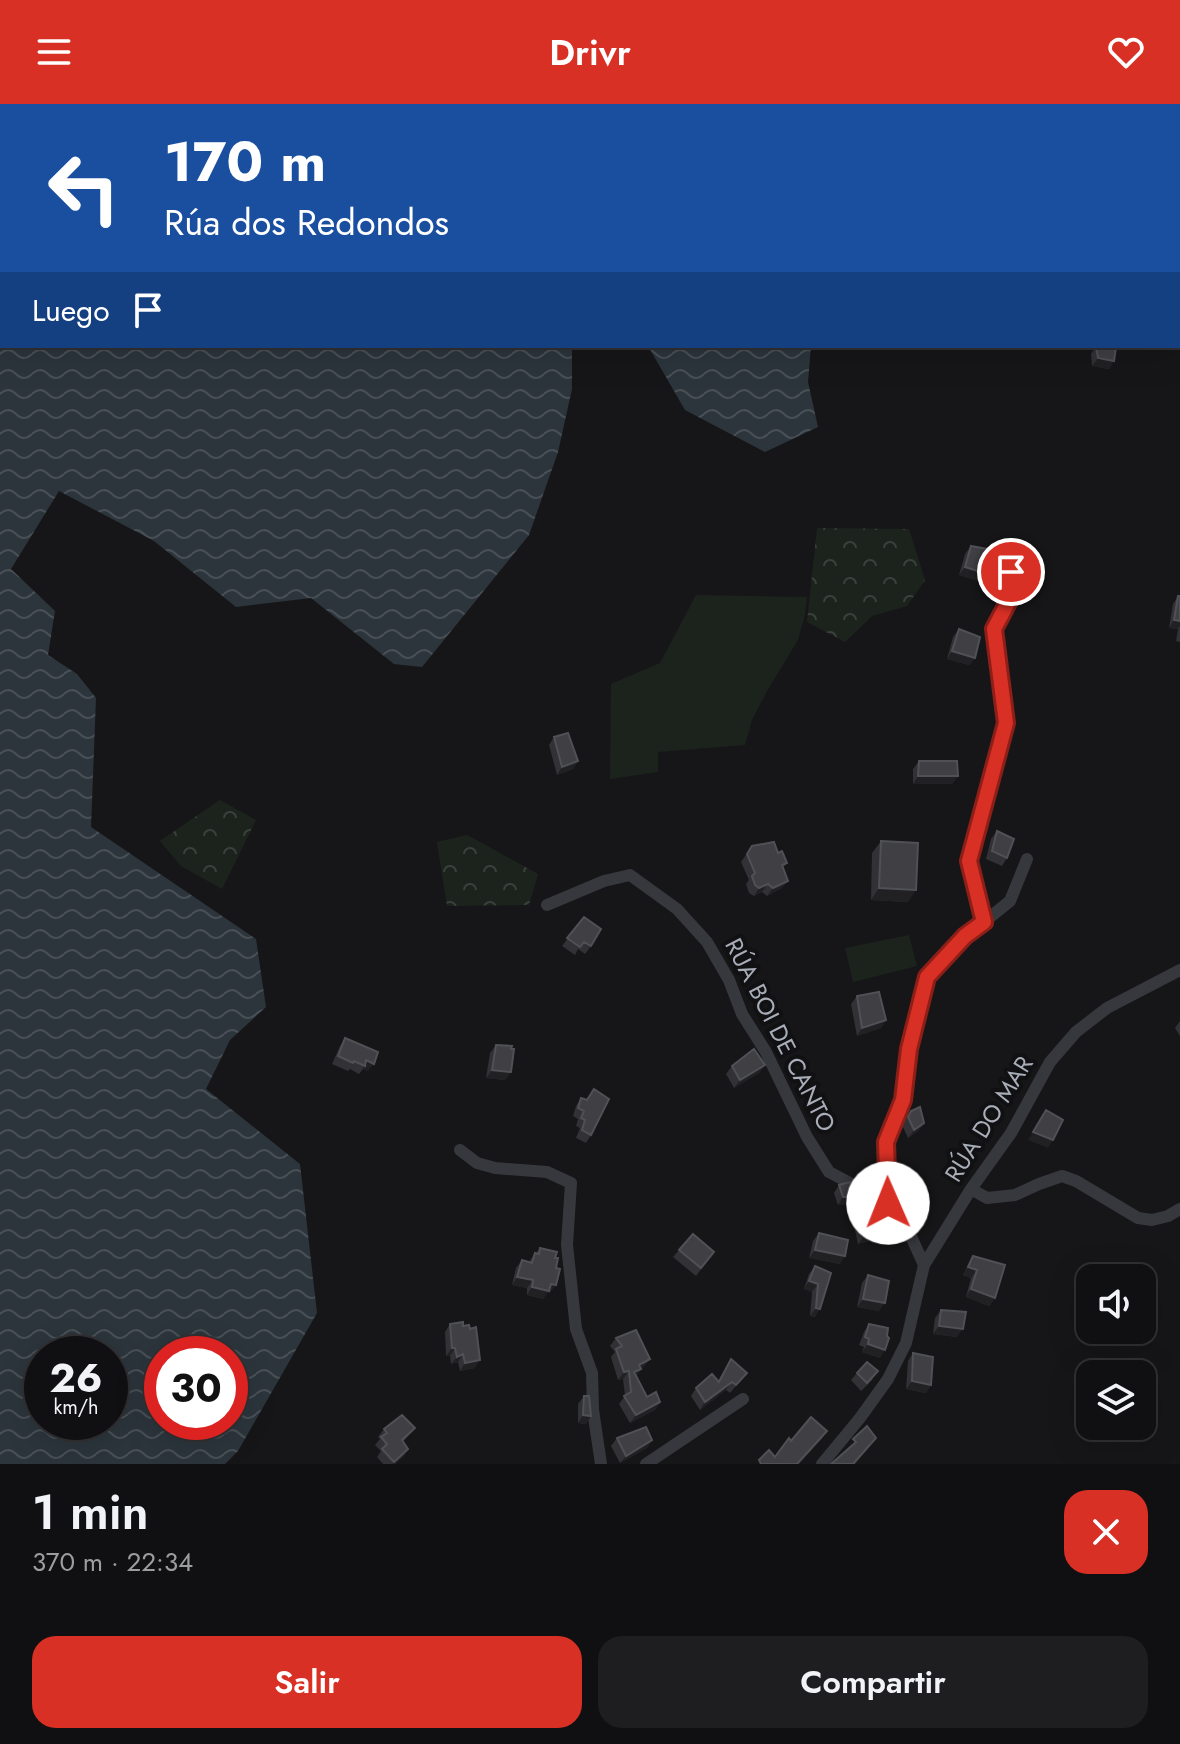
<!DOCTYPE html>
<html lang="es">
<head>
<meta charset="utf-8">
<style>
	:root { --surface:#101012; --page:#1e1e20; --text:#f1f3f6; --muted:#9c9d9f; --line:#303032; --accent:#d93025 }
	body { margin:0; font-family:Jost,sans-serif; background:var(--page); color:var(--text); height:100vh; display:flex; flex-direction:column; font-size:30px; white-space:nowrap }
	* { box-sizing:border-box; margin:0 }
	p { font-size:26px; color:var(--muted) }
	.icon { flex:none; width:44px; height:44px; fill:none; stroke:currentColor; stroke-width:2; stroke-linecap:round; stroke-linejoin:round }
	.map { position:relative; height:1360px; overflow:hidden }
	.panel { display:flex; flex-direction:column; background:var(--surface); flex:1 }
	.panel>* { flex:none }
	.banner { position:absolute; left:0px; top:0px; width:1180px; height:244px; box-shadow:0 8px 32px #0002,0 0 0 2px var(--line); background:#1a4fa0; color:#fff; overflow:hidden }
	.controls { position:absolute; left:1076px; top:1160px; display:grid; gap:16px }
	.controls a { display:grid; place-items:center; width:80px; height:80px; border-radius:16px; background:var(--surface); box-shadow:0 8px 32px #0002,0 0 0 2px var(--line); font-size:40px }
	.speed { position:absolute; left:24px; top:1232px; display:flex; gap:16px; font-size:40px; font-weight:700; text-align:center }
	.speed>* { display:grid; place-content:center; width:104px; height:104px; border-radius:50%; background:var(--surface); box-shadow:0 8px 32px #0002,0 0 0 2px var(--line); line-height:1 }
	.speed small { font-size:20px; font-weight:400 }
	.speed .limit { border:12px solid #d22; background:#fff; color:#111 }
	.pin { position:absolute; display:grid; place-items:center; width:68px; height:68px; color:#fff; margin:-34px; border:4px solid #fff; border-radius:50%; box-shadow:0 2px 8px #0007 }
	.me { position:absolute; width:88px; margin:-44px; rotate:359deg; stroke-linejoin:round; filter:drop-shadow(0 0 6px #0008) }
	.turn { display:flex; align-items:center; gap:28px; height:168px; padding:0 32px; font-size:36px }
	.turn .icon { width:104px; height:104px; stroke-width:2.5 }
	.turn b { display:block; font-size:56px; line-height:68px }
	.then { display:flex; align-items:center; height:76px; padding:0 32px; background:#0003; gap:16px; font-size:30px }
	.round { display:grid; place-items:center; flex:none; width:84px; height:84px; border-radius:24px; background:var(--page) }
	.overview { display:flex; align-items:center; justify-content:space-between; height:136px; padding:0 32px }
	h1 { font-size:48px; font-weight:600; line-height:60px }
	.cta { display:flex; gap:16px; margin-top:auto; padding:16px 32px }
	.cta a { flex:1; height:92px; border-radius:24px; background:var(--accent); color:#fff; font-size:32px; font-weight:600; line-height:92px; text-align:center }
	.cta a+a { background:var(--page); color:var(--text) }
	header { display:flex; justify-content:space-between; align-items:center; height:104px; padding:0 32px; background:var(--accent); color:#fff; font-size:36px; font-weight:600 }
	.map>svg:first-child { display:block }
</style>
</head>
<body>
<header><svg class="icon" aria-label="menu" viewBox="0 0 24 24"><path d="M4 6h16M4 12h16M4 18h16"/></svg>Drivr<svg class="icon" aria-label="heart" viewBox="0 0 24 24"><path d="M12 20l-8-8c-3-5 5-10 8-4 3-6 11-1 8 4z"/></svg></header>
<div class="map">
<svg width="1180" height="1360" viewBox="0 0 1180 1360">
	<defs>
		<pattern id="forest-crowns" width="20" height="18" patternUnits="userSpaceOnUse" patternTransform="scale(2)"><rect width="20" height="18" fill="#1c231d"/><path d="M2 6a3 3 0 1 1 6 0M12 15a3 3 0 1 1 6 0" fill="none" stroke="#3a403c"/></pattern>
		<pattern id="water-waves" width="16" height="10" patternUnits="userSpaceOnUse" patternTransform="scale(2)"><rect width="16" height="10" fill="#2c353c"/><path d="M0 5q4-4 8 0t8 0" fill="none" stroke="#485056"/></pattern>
	</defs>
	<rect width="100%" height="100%" fill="#161618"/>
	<path fill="url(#forest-crowns)" d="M817 424 909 425 925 476 907 502 872 512 845 538 807 518Z
		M220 696 256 716 222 785 181 762 160 737Z
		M467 731 538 770 529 801 447 802 437 738Z"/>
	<path fill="#1c231d" d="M696 491 807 493 805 511 798 536 767 587 752 616 745 641 658 648V668L610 675 611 580 660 559Z
		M909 831 917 862 853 878 845 844Z"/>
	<path fill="url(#water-waves)" fill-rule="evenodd" d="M0 0H930L927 2H2V242H575L572 243V285L558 348 529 431 422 563 394 560 311 494 236 503 154 437 59 387 11 465 55 507 48 551 77 570 96 594 91 723 256 835 266 903 230 936 206 985 300 1060 317 1209 238 1347 225 1360H0ZM42 1250H110V1318H42ZM162 1250H230V1318H162Z
		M648 242H811L808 278 818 323 765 348 685 306Z"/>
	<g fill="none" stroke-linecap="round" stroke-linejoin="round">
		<path stroke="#37383d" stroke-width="12" d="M547 801 604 777 630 771 677 805 707 838 729 876 742 910 766 948 807 1033 829 1068 888 1099
			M984 818 1010 797 1027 755
			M460 1046 477 1059 495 1064 547 1068 571 1079 567 1141 576 1225 592 1269 593 1306 601 1360
			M971 1085 987 1094 1015 1091 1039 1080 1062 1072 1076 1077 1138 1114 1152 1116 1168 1112 1180 1105
			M924 1161 904 1117 888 1099 886 1038 903 996 909 945 927 873 965 832 984 818 969 757 1006 619 994 525 1012 491 1010 445
			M646 1360 743 1295
			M822 1360 860 1314 888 1275 906 1239 924 1161 971 1085 1011 1029 1050 958 1076 928 1107 904 1180 866"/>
	</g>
	<path fill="#323236" d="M1180 158V187L1178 184V160Z
		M1180 219V243H1179L1178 242V221Z
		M1096 242 1114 257 1109 265 1092 262 1091 250Z
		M971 442 991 474 984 473 981 478 959 471 965 450Z
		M1178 492H1180V538L1176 537 1178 525 1169 524 1173 500Z
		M959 525 975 554 969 561 947 555 953 533Z
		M554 633 578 657 573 665 557 671 549 641Z
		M919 657 958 672 952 680H913V665Z
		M997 727 1007 754 1002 762 986 755 991 735Z
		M881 737 908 798 871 796 872 749Z
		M752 742 778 749 787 759 783 764 782 784 767 792 762 788 754 792 749 789 746 780 749 776 741 758Z
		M584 813 591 842 585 850 578 845 575 851 562 842Z
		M857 892 886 916 881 924 857 932 851 900Z
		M1180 917V932L1175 924Z
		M345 934 368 967 363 965 359 970 350 965 348 967 332 960 340 942Z
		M496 941 511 968 505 976 486 974 490 949Z
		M765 961 759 969 734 984 726 970 732 962Z
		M594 985 591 1031 586 1039 576 1034 580 1024 576 1022 578 1015 573 1012 576 1002 581 994 587 996Z
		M911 1007 924 1019 918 1027 908 1034 902 1021Z
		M850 1078 869 1106 887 1127 881 1134 858 1140 849 1099 847 1101H838L834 1089 839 1081Z
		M819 1129 840 1160 809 1154 813 1137Z
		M540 1144 555 1154 550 1189 548 1188 543 1195 527 1191V1184L512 1181 516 1164 522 1156 529 1158 535 1149H536Z
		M679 1146 714 1148 696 1172 673 1153Z
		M973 1152 995 1194 989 1202 966 1193 971 1174 963 1171Z
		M815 1162 831 1169 815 1213 810 1212 812 1188 804 1185 809 1170Z
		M868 1171 879 1207 857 1203 862 1179Z
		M941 1206 957 1233 933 1230 935 1214Z
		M450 1220 475 1264 460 1267 458 1258 451 1260 450 1252H446L445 1228Z
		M869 1220 880 1254 862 1248 864 1243 859 1241 864 1228Z
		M616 1234 650 1255 636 1272 647 1293 660 1298 655 1306 630 1319 619 1300 625 1292 623 1275 618 1276 611 1253 615 1248 610 1242Z
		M913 1249 931 1281 926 1289 906 1285 908 1257Z
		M731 1255 747 1269 730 1289 726 1286 700 1306 691 1292 696 1284 718 1277Z
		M857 1269 873 1275 861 1287 851 1276Z
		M584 1292 591 1312 586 1320 578 1319V1300Z
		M415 1324 403 1338 408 1345 403 1353 395 1360H383L377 1353 381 1347 375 1341 380 1335 378 1333 384 1325Z
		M617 1334 652 1336 647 1344 620 1359 611 1342Z"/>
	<path fill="#212124" d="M1098 254 1114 257 1109 265 1092 262Z
		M965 463 988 465 997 466 991 474 984 473 981 478 959 471Z
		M1174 516 1180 517V522L1178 525 1169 524Z
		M952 547 975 554 969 561 947 555Z
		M578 657 573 665 557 671 562 663Z
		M918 672H958L952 680H913Z
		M788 777 782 784 767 792 773 784Z
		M768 780 762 788 754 792 759 784Z
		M879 784 916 786 908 798 871 796Z
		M886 916 881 924 857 932 862 924Z
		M366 956 374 960 368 967 363 965Z
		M765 961 759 969 734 984 740 976Z
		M492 966 511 968 505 976 486 974Z
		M924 1019 918 1027 908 1034 914 1026Z
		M1033 1028 1053 1036 1048 1044 1028 1036Z
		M843 1093H853L847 1101H838Z
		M887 1127 881 1134 858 1140 864 1132Z
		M815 1146 845 1152 840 1160 809 1154Z
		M968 1163 977 1166 971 1174 963 1171Z
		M517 1173 533 1176 527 1184 512 1181Z
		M809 1177 818 1180 812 1188 804 1185Z
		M551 1180 556 1181 550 1189 548 1188 543 1195 527 1191 532 1183Z
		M971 1185 995 1194 989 1202 966 1193Z
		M863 1195 885 1199 879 1207 857 1203Z
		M816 1204 820 1205 815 1213 810 1212Z
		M939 1222 963 1225 957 1233 933 1230Z
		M868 1240 885 1246 880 1254 862 1248Z
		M452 1244H455L450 1252H446Z
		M463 1250 458 1258 451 1260 457 1253Z
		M650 1255 635 1273 628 1276 639 1261Z
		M480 1256 475 1264 460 1267 465 1259Z
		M629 1267 623 1275 618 1276 624 1268Z
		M912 1277 931 1281 926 1289 906 1285Z
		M732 1278 726 1286 700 1306 705 1298Z
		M660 1298 655 1306 630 1319 636 1311Z
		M583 1311 591 1312 586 1320 578 1319Z
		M827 1327 822 1335 799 1360H797Z
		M652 1336 647 1344 620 1359 626 1352Z
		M408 1345 403 1353 395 1360H392Z"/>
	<path fill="#3f3f44" stroke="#4f5156" stroke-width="2" d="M1180 158V172L1178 170V160Z
		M1096 242 1116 243 1114 257 1098 254Z
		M971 442 999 447 997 466 988 465 987 470 965 463Z
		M1178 492H1180V517L1174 516Z
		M959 525 980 533 975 554 952 547Z
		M568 629 578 657 562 663 554 633Z
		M919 657H957L958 672H918Z
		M997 727 1014 735 1007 754 992 747Z
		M881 737 918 739 916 786 879 784Z
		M774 738 778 749 782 747 787 759 782 761 788 777 773 784 768 780 759 784 755 781 752 772 755 769 747 750 752 742Z
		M584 813 601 825 591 842 584 838 580 843 567 834Z
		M879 888 886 916 862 924 857 892Z
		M345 934 378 948 374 960 366 956 365 962 354 957 353 959 338 952Z
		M496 941 512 942 511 945H514L511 968 492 966Z
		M754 945 765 961 740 976 732 962Z
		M594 985 609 995 591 1031 582 1026 585 1016 581 1014 584 1007 578 1004 581 994 587 996Z
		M920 1003 924 1019 914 1026 908 1013 911 1007Z
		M1046 1006 1063 1016 1053 1036 1033 1028Z
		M850 1078 853 1093H843L839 1081Z
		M851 1079 860 1084 869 1106 880 1104 887 1127 864 1132Z
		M819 1129 848 1136 845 1152 815 1146Z
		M693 1130 714 1148 701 1164 679 1146Z
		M540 1144 557 1148 555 1154H558L556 1164 560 1165 556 1181 551 1180 549 1187 532 1183 533 1176 517 1173 522 1156 532 1159 535 1149 539 1150Z
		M973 1152 1005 1161 995 1194 971 1185 977 1166 968 1163Z
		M815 1162 831 1169 820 1205 816 1204 818 1180 809 1177Z
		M868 1171 889 1177 885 1199 863 1195Z
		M941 1206 966 1208 963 1225 939 1222Z
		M463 1218V1222L469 1221 470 1225 476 1223 480 1256 465 1259 463 1250 457 1253 455 1244H452L450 1220Z
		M869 1220 888 1224 887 1232 889 1234 885 1246 868 1240 869 1235 865 1233Z
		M636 1226 650 1255 639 1261 641 1265 634 1268 647 1293 656 1288 660 1298 636 1311 624 1292 631 1288 629 1267 624 1268 616 1245 622 1242 616 1234Z
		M913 1249 933 1253 931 1281 912 1277Z
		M731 1255 747 1269 736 1281 732 1278 705 1298 696 1284 712 1270 719 1278Z
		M867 1258 878 1267 867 1279 857 1269Z
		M584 1292H589L591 1312 583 1311Z
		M402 1311 415 1324 402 1336 408 1345 394 1358 382 1345 387 1340 381 1333 387 1329 384 1325Z
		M811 1313 827 1327 797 1360H761L759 1356 769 1346 775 1353 789 1334 791 1337Z
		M867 1322 876 1334 854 1359V1360H831L856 1338 853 1335Z
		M646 1323 652 1336 626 1352 617 1334Z"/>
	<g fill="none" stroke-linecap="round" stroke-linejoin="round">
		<defs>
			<path id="route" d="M888 1099 886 1038 903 996 909 945 927 873 965 832 984 818 969 757 1006 619 994 525 1012 491 1011 468"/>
		</defs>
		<use href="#route" stroke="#8d1f18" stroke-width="20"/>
		<use href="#route" stroke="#d93025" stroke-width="14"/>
	</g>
	<g text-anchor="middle" stroke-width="8" stroke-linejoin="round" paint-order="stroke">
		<g font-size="24" fill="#a8adb8" stroke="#111113">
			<text transform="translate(780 931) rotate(63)" y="8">RÚA BOI DE CANTO</text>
			<text transform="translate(989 1015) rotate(-58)" y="8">RÚA DO MAR</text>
		</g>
	</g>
</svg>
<div class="controls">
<a><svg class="icon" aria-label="sound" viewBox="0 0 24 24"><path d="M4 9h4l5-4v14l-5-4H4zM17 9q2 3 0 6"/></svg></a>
<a><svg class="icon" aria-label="layers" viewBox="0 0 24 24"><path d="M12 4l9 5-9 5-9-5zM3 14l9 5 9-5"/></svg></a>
</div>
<div class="speed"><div>26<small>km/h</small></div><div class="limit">30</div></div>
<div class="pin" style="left:1011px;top:468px;background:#d93025"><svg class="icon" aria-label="arrive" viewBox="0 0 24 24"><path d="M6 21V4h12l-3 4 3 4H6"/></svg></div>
<svg class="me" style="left:888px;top:1099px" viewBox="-20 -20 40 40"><circle r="19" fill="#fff"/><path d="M0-13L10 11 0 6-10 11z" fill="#d93025"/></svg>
<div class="banner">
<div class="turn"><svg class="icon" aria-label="left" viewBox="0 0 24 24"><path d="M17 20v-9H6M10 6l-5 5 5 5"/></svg><div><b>170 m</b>Rúa dos Redondos</div></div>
<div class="then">Luego<svg class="icon" aria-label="arrive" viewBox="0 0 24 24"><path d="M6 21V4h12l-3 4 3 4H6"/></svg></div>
</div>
</div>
<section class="panel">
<div class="overview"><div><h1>1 min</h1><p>370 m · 22:34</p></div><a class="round" style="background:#d93025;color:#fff"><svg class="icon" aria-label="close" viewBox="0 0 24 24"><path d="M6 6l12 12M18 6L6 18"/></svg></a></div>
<div class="cta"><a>Salir</a><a>Compartir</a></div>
</section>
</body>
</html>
